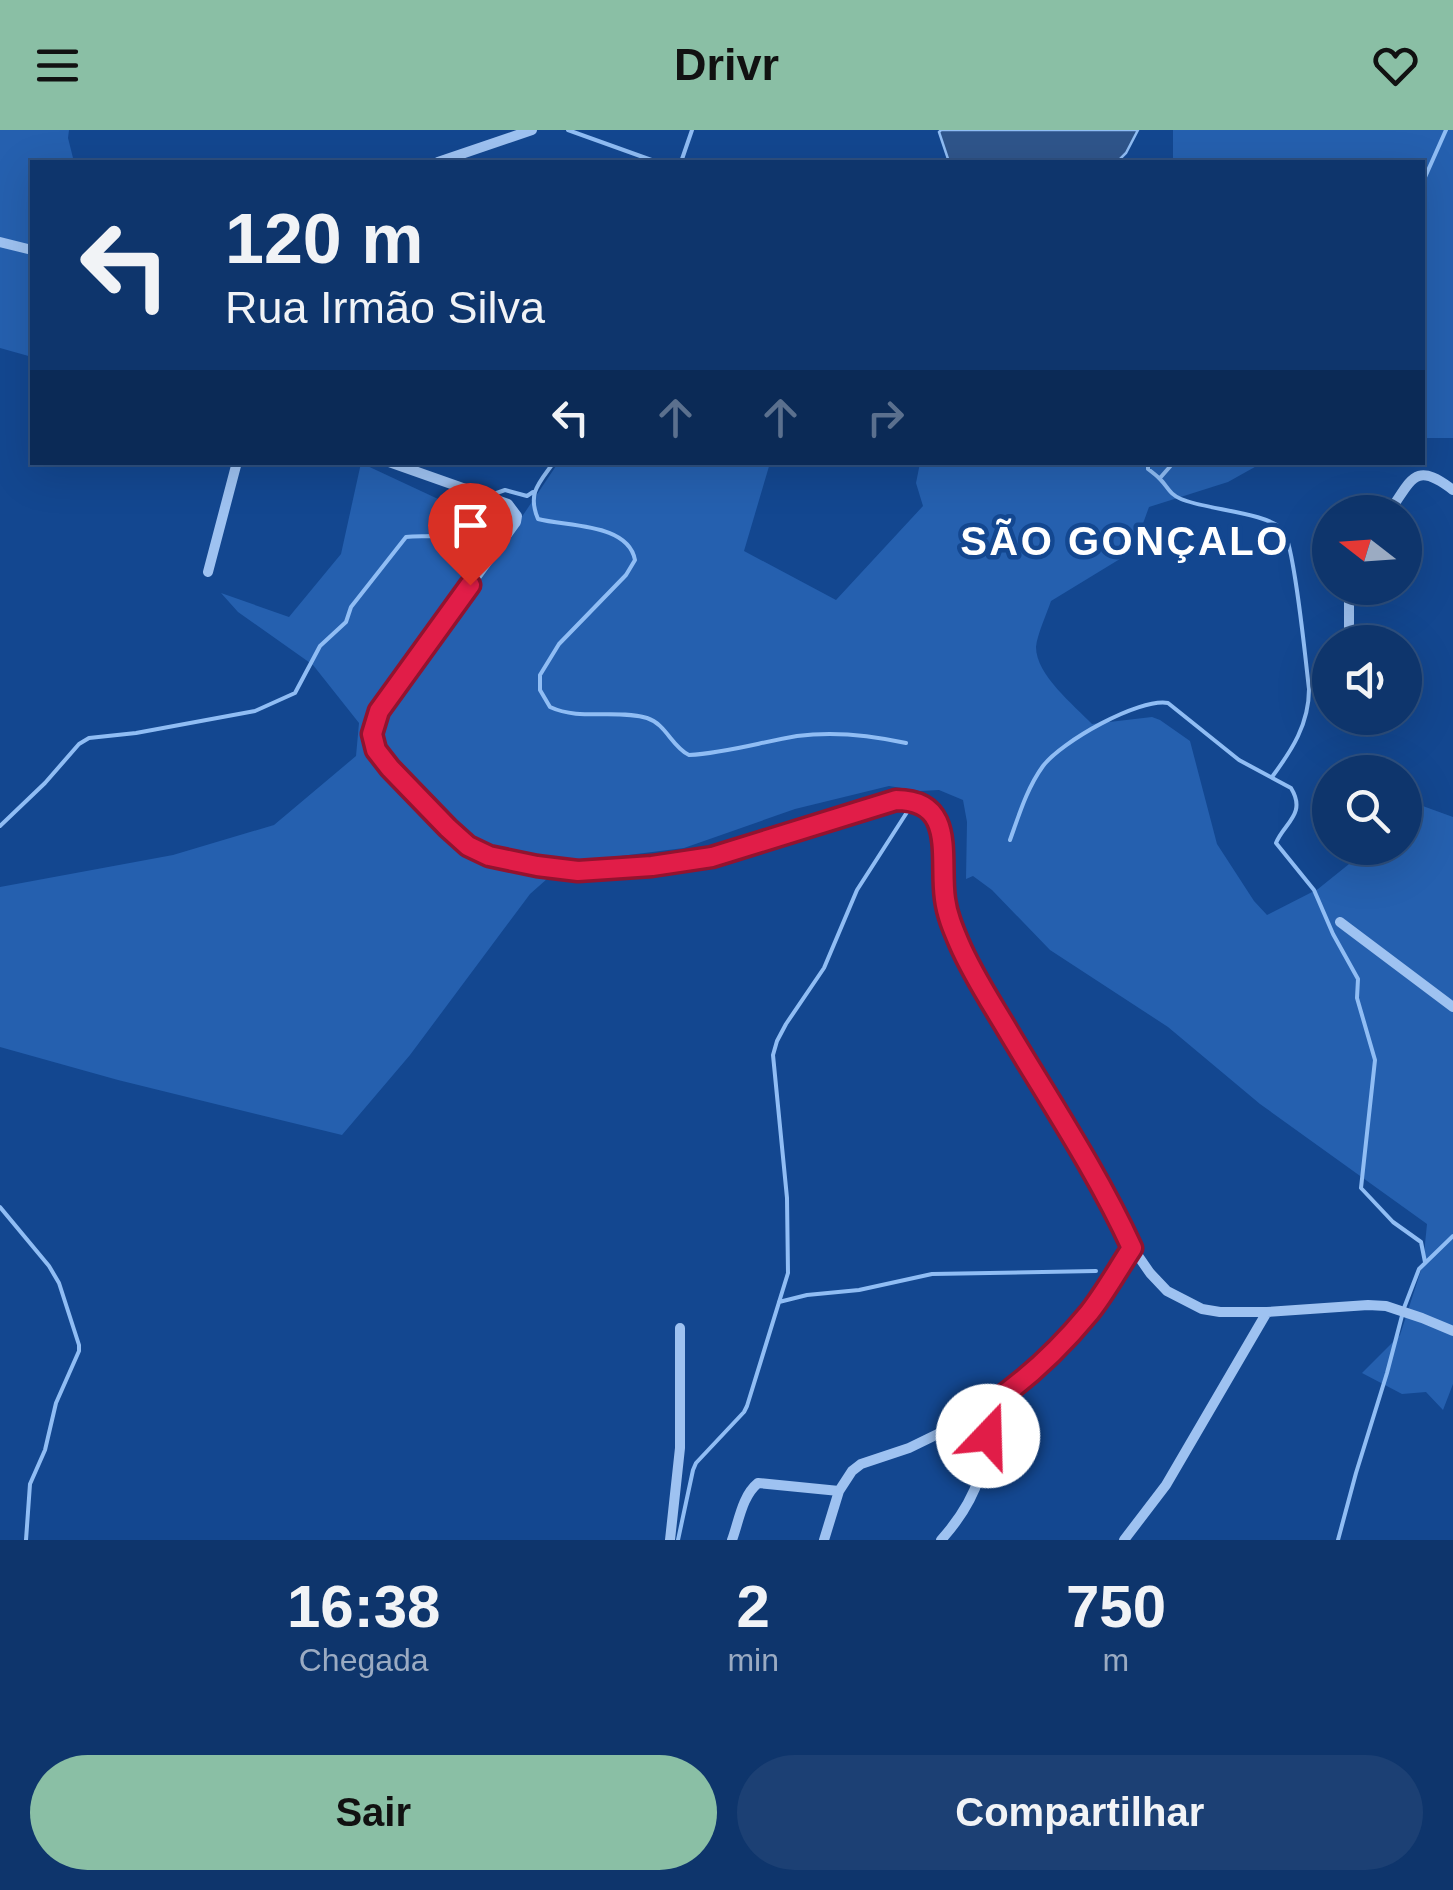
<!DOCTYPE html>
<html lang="pt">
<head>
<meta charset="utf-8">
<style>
	:root { --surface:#0e356c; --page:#1c4074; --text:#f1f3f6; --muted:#9babc2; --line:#2e507f; --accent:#8abfa5 }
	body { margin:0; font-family:Arial,sans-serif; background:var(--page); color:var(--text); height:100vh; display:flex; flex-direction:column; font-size:38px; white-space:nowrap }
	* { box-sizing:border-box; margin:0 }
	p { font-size:32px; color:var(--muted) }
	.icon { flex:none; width:55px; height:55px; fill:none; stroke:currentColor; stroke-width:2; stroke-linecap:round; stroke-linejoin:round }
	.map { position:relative; height:1410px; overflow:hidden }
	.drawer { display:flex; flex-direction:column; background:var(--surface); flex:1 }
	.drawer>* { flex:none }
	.banner { position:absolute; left:30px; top:30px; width:1395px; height:305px; border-radius:0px; box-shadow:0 10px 40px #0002,0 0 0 2px var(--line); background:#0e356c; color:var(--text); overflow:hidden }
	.needle { width:65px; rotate:287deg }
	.controls { position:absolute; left:1312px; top:365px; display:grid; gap:20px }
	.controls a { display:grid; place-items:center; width:110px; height:110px; border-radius:50%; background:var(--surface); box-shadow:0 10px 40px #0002,0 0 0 2px var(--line); font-size:50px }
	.pin { position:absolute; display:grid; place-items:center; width:85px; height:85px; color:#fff; margin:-102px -42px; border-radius:50% 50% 50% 0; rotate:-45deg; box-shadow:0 0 10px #0007 }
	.pin .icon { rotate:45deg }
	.me { position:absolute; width:110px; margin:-55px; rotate:21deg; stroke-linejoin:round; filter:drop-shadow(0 0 8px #0008) }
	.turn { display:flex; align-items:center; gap:35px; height:210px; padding:0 30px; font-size:45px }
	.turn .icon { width:130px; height:130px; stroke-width:2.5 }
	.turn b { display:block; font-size:70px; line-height:85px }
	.lanes { display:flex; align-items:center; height:95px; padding:0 30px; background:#0003; justify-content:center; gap:50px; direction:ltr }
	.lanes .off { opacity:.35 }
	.eta { display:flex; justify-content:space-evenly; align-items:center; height:170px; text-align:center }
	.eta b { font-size:60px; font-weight:700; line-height:70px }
	.action { display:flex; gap:20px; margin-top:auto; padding:20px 30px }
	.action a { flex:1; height:115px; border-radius:60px; background:var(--accent); color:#111; font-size:40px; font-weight:700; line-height:115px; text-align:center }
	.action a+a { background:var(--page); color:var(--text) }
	header { display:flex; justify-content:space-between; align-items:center; height:130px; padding:0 30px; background:var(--accent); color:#111; font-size:45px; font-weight:700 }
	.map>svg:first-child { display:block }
</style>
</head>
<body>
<header><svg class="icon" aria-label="menu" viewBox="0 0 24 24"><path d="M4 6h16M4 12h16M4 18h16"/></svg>Drivr<svg class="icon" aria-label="heart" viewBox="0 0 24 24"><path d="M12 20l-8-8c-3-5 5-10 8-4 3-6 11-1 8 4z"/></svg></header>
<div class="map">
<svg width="1453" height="1410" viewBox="0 0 1453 1410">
	<rect width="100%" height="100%" fill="#134790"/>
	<path fill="#2560af" d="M0 0H69L68 8 74 32H32V227L0 218Z
		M1173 0H1453V308H1423L1422 32H1173Z
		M361 333 511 403 558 333H770L744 421 836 470 923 376 916 353 920 333H1262L1228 352 1149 377 1133 421 1051 471C1047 483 1037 505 1036 517 1036 545 1074 575 1092 594L1152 587 1160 590 1190 611 1217 714 1254 771 1267 785 1318 759 1369 718H1405V688L1420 675 1453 687V1254L1443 1280 1426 1262 1402 1264 1362 1243 1400 1205 1423 1134 1427 1094 1260 974 1168 897 1050 820 992 760 973 746 966 749 967 692 963 670 939 660 920 661 889 656 795 679 684 718 565 733 530 764 410 925 342 1005 118 950 0 917V757L173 725 274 695 356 626 359 593 313 535 238 482 221 463 289 487 341 424Z"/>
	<path fill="#2f558b" stroke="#90bdf4" stroke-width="2.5" d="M941 0H1138L1126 23 1117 32H949L939 2Z"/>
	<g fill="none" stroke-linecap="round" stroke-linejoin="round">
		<path stroke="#90bdf4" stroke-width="4" d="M568 0 657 32
			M681 32 692 0
			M1422 54 1446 0
			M554 332C539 353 527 363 538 389 568 397 628 393 635 430L626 445 559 514 540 545V560L550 577C580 591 615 579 647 588 666 594 672 617 689 625 726 623 761 612 797 606 834 601 870 605 906 613
			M1148 332V339C1152 342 1156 345 1160 349 1168 357 1169 364 1181 369 1207 380 1266 382 1283 400 1294 412 1306 534 1309 559 1309 594 1292 620 1272 647
			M1160 348 1174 332
			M491 365 505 360 527 366 533 362
			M0 696 45 653 79 614 89 608 136 603 255 581 295 563 320 516 346 492 351 477 406 407C419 405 436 408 448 404 467 398 465 376 482 369
			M1010 710C1019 685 1027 658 1043 636 1061 612 1138 568 1168 573L1239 630 1291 658C1307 684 1284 693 1276 713L1314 760 1333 804 1358 849 1357 868 1375 930 1361 1058 1393 1092 1421 1112 1425 1132
			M0 1077 49 1136 59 1153 79 1215V1221L56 1273 45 1320 30 1354 26 1410
			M779 1172 807 1165 859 1160 932 1144 1096 1141
			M678 1410 693 1340 696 1333 744 1282 747 1276 788 1143 787 1068 773 925 777 911 786 894 824 838 857 760 911 676
			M1338 1410 1356 1343 1387 1243 1404 1178 1419 1139 1453 1106"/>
		<path stroke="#9ec2f1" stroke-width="10" d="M438 32 532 0
			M0 112 32 120
			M389 332 508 374 517 386 516 392 379 581C361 617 387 635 410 658 429 677 448 704 471 717 488 727 509 731 529 735 561 741 589 740 621 738 651 736 682 733 712 727 775 714 834 688 896 670 917 670 931 676 940 696L945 767 949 786 970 839 1093 1043 1117 1085 1132 1117 1150 1143 1167 1161 1202 1179 1220 1182H1267L1368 1175 1386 1176 1422 1188 1453 1201
			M1389 382C1412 350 1414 330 1453 360
			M208 442 237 332
			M1349 503V458
			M1340 792 1453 877
			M670 1410 680 1318V1198
			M732 1410C739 1391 742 1366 758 1353L839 1361
			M824 1410 839 1361 852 1341 861 1334 909 1318 946 1300 1005 1264 1071 1203 1091 1180 1132 1117
			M941 1410C981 1366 987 1330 991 1273
			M1124 1410 1166 1355 1267 1182"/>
	</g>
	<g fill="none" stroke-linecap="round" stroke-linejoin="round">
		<defs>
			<path id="route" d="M470 455 379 581 372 604 376 620 390 638 448 698 468 716 489 726 537 736 578 741 652 736 712 727 896 670C957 670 939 728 945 769 947 785 953 799 959 813 973 846 993 875 1011 906 1053 976 1098 1044 1132 1118 1118 1139 1105 1163 1089 1183 1061 1217 1027 1249 991 1274L988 1306"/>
		</defs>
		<use href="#route" stroke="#92132f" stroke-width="25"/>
		<use href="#route" stroke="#e11d48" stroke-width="18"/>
	</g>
	<g text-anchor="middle" stroke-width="9" stroke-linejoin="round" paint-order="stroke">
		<g font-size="40" font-weight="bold" letter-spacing="2.5" fill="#fff" stroke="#134790">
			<text x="1125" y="425">SÃO GONÇALO</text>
		</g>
	</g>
</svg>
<div class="controls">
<a><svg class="needle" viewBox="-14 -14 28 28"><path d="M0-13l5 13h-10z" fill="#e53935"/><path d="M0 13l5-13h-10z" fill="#9babc2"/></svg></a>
<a><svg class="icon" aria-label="sound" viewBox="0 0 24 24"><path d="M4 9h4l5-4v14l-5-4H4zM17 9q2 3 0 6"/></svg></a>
<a><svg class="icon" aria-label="search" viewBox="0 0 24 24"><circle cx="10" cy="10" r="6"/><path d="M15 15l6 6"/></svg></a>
</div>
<div class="pin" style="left:470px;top:455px;background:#d93025"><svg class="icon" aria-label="arrive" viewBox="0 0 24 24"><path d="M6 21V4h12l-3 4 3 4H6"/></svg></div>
<svg class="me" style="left:988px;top:1306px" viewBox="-20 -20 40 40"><circle r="19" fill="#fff"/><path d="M0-13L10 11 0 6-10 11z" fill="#e11d48"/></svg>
<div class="banner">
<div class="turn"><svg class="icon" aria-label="left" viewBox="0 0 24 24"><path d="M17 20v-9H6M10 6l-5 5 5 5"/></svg><div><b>120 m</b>Rua Irmão Silva</div></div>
<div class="lanes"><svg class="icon" aria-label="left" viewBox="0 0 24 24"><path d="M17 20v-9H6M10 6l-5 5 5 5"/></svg><svg class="icon off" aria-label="ahead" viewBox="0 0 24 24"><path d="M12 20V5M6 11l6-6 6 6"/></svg><svg class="icon off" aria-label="ahead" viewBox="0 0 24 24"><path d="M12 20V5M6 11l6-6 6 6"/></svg><svg class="icon off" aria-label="right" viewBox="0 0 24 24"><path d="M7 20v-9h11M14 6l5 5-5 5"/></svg></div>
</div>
</div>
<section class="drawer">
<div class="eta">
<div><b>16:38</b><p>Chegada</p></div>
<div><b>2</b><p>min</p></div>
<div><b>750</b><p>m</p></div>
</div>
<div class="action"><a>Sair</a><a>Compartilhar</a></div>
</section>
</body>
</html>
